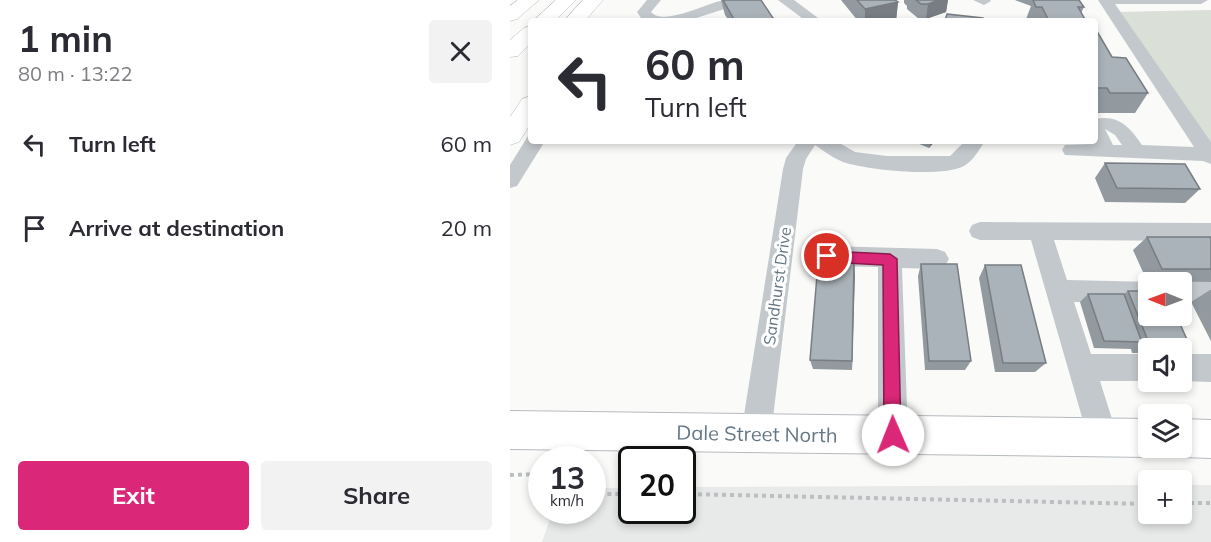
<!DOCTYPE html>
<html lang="en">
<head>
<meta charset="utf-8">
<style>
	:root { --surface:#fff; --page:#f2f2f3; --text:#2b2b33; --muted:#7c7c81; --accent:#db2777 }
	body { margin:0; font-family:Mulish,sans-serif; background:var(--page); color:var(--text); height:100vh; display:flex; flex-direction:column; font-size:22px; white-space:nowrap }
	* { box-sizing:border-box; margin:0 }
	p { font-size:20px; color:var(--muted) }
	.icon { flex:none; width:33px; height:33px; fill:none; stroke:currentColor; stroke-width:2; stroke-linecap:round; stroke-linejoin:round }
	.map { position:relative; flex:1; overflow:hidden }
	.sheet { display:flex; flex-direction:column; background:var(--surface); width:510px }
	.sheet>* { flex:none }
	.top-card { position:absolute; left:18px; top:18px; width:570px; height:126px; border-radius:6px; box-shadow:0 3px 9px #0003; background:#fff; color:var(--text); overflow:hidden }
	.needle { width:39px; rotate:271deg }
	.tools { position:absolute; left:628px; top:272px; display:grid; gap:12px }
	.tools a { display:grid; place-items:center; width:54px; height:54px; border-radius:6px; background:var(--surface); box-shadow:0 3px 9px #0003; font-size:30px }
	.speed { position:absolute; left:18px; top:446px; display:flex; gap:12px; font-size:30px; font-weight:700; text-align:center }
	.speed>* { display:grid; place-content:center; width:78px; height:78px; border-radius:50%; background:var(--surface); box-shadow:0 3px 9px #0003; line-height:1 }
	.speed small { font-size:15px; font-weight:400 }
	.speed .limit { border:3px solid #111; border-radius:9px; background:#fff; color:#111 }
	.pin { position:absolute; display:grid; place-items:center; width:51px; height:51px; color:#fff; margin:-26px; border:3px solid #fff; border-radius:50%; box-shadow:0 2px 6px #0007 }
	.me { position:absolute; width:66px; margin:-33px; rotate:359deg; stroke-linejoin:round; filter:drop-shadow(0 0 4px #0008) }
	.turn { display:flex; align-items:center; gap:21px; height:126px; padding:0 18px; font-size:27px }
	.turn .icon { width:78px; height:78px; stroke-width:2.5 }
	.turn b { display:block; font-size:42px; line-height:51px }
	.round { display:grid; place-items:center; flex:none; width:63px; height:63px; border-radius:6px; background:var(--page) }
	.headline { display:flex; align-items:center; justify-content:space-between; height:102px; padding:0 18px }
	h1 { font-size:36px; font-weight:700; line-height:45px }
	.action { display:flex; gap:12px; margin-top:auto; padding:12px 18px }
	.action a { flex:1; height:69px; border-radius:6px; background:var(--accent); color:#fff; font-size:24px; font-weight:700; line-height:69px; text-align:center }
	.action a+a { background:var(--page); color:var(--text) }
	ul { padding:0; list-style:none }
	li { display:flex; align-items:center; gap:18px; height:84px; padding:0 18px }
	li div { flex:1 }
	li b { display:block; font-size:22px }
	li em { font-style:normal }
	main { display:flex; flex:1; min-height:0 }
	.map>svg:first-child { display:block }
</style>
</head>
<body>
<main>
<section class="sheet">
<div class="headline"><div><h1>1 min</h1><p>80 m · 13:22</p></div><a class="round"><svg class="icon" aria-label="close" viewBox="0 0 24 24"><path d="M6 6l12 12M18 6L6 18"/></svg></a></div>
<ul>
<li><svg class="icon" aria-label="left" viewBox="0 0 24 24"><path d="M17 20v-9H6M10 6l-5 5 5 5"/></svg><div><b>Turn left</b></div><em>60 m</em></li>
<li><svg class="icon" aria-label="arrive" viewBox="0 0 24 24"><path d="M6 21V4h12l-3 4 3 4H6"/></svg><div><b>Arrive at destination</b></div><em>20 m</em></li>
</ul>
<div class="action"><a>Exit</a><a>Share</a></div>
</section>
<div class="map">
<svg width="701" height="542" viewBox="0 0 701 542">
	<rect width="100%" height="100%" fill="#fafaf8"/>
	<path fill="#e8e9e9" d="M639 485V513H672V485H701V542H32L43 510H82L83 488H121L122 510H172L173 487Z"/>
	<path fill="#dadfd7" d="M701 10V143L604 12Z"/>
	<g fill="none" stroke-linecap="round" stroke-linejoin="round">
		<defs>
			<path id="major" d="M0 411 639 419V447H654L652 451 639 457 0 449Z
				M672 419 701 420V458L672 457 659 451 657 447H672Z"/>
			<path id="highway" d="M8 0H29L7 19 0 21V6Z
				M46 0H66L45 21H23Z
				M73 0H93L75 21H54Z
				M21 26V43L8 56 0 57V40L14 28Z
				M21 96V123L9 142 0 145V117L12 99Z"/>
		</defs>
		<use href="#major" stroke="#b5babe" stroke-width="2"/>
		<use href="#highway" stroke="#b4b9bd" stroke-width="1"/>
		<path stroke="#bbbfc2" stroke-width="4" stroke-dasharray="4 4" stroke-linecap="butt" d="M0 475 32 474
			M82 492 85 494H122
			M172 494 639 504
			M672 503H701"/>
		<path fill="#c3c8cc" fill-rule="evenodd" d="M137 0H151L141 12C154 27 198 2 215 0 222 0 228 0 235 0L233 3 177 21H133L127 12Z
			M268 0H284L312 21H296Z
			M463 0H480L481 1 474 5Z
			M588 0H698L691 4H605L701 142V164L693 161 555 155 552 150 555 145 584 144 585 119C608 114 620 127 632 145L684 147ZM595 129 605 135 612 145H603Z
			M18 136H21V141H35L7 186 0 188V165Z
			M288 141H326L345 152 377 156H440L455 141H475C469 150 463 161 454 166 432 178 357 170 333 162 323 158 314 151 305 145L296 159 293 169 261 434 257 445 246 449 235 445 231 434 273 169 276 158Z
			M470 222 701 223V241L544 240 557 280 644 282H639V302H564L581 354H639L640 381H590L608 438 604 449 593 453 582 449 578 438 521 240H470L462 237 459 231 462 225Z
			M317 246 427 249 435 252 439 259 435 266 427 269 392 268 398 435 394 446 383 450 372 446 368 435V267L317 266 309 263 305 256 309 249Z
			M672 280 701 281V303L672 302V282H667Z
			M672 354H701V382L671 381Z"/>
		<use href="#major" fill="#fff" fill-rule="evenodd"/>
		<use href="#highway" fill="#fff" fill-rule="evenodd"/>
	</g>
	<path fill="#929a9f" d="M211 0H251L265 21H219L215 15Z
		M331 0H385L388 2 386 21H348Z
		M394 0H438L436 12 416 19H409L397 9V6L394 3Z
		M505 0H569L574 7 571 13 576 21H517L516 19 521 6Z
		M585 28 602 57 638 93 625 113H588L585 108Z
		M402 141H425L419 148Z
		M595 163 690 189 675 203 595 202 585 178Z
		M637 237H701V282L637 281 623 250Z
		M344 263 342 370 303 369 300 360Z
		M411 264 461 361 455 370H415L408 276Z
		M475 265 536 363 525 372H485L469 278Z
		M700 290H701V341L681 302Z
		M618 291 679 344 671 348H639V353H622L621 349 584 348 570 302 578 294H614Z"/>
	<path fill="#777d82" d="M429 0H438L436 12 416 19 418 4Z
		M388 2 386 21H355V9Z
		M421 141H425L419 148Z
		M344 263 345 276 342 370V361Z"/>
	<path fill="#aab3b9" stroke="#777d82" stroke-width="1.5" d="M213 0H251L265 21H225Z
		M347 0H385L388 2 355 9Z
		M406 0H429L418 4H411Z
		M523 0H569L574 7H568L576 21H539L532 7H526Z
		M437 14 473 18V21H435Z
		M585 28 602 57 616 58 638 93H600L597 88H585Z
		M595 163 675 164 690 189 607 188Z
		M637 237H701V269H652Z
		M308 263H344L342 361 300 360Z
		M411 264H447L461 361H419Z
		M475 265H511L536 363H493Z
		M618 291H639V315H666L679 344 639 343Z
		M578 294H614L632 342 594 341Z"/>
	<path fill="#db2777" stroke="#8e194d" stroke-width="1.5" d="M317 251 380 254 387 259 391 435 389 442 383 444 377 442 374 435 373 265 317 262 310 256Z"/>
	<g text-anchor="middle" stroke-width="6" stroke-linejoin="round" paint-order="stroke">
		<g font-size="16" fill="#657683" stroke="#fff">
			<text transform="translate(267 286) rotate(-82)" y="6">Sandhurst Drive</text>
		</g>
		<g font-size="20" fill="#657683" stroke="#fff">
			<text transform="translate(247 434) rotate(1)" y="7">Dale Street North</text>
		</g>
	</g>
</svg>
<div class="tools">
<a><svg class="needle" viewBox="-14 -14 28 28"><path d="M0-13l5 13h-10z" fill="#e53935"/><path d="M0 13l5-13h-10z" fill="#7c7c81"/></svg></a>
<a><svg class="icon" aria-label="sound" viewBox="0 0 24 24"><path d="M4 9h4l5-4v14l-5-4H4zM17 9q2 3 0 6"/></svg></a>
<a><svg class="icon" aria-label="layers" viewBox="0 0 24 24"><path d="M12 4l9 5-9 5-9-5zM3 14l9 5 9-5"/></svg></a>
<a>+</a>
</div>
<div class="speed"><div>13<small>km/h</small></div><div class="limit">20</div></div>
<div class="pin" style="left:317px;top:256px;background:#d93025"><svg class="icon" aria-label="arrive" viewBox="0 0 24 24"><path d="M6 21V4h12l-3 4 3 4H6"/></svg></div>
<svg class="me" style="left:383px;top:435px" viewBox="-20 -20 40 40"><circle r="19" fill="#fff"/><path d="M0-13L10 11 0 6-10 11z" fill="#db2777"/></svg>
<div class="top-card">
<div class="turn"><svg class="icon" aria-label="left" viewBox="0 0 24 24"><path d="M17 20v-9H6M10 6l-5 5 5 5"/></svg><div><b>60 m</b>Turn left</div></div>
</div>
</div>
</main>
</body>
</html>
